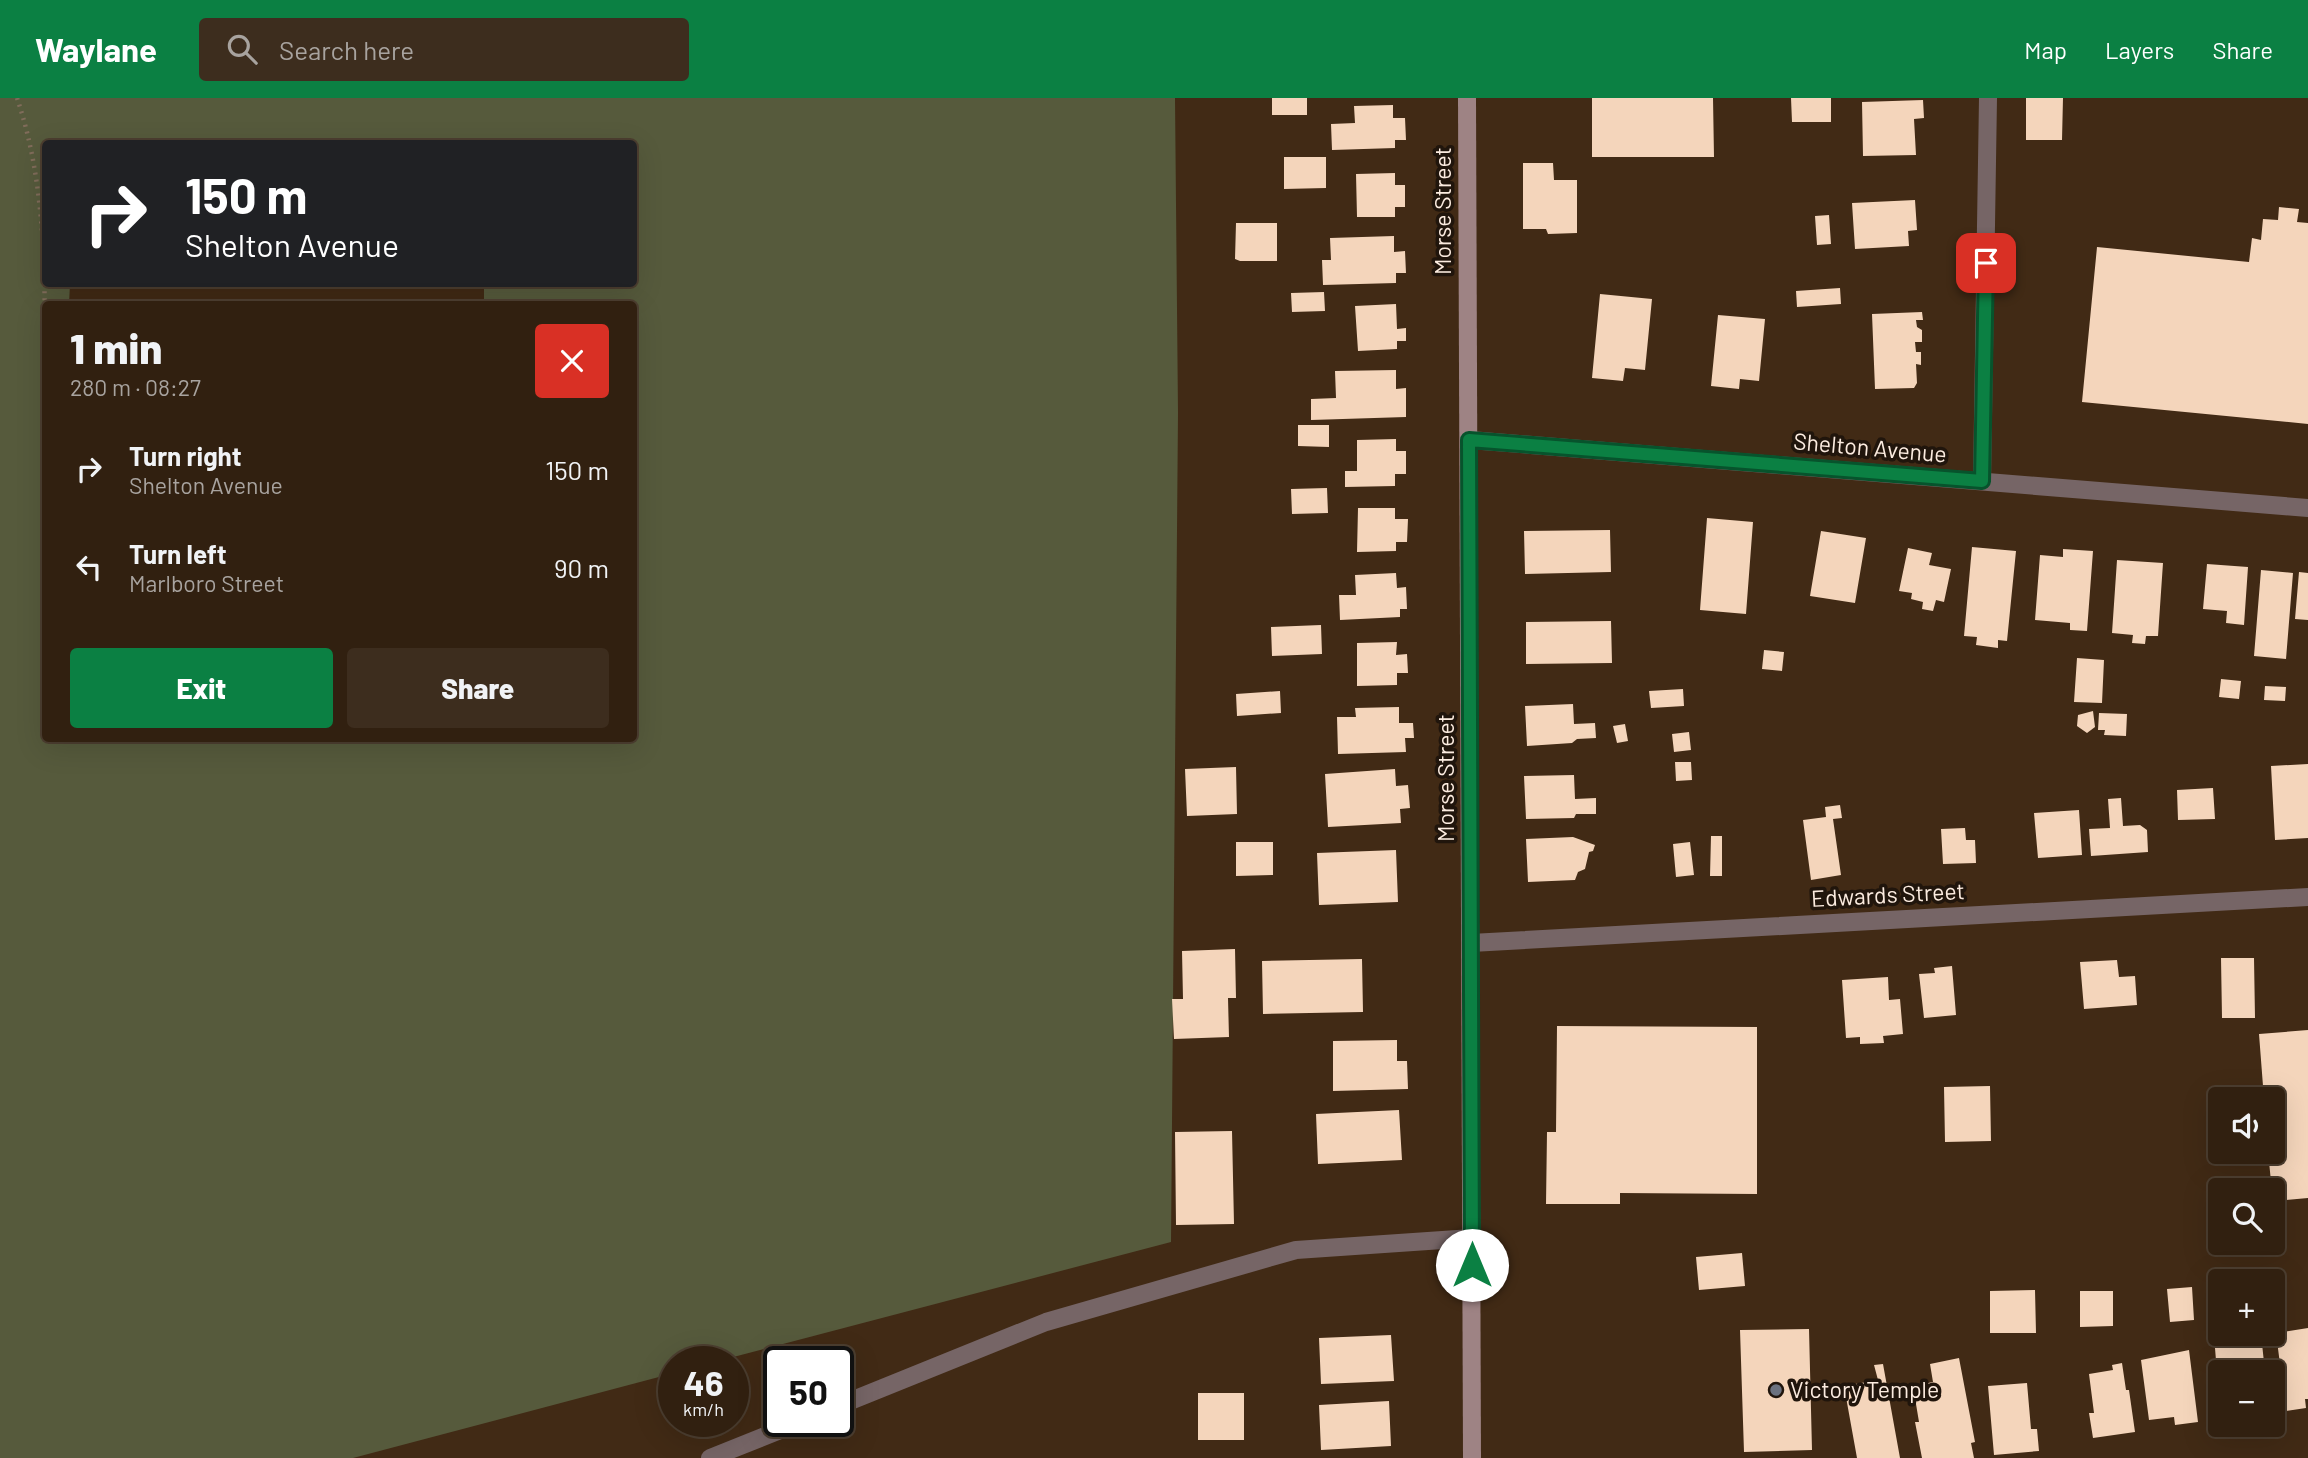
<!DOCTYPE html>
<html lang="en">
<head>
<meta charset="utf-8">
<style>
	:root { --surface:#312010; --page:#3d2d1e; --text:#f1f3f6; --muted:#a8a39f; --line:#4c3e30; --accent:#0b8043 }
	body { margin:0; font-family:Barlow,sans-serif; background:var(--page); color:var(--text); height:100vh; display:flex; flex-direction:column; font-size:26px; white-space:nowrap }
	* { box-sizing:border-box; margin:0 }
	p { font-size:23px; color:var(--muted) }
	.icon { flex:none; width:38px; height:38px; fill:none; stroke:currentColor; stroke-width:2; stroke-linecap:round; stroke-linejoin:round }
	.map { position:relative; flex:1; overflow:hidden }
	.sheet { position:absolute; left:42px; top:203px; width:595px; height:441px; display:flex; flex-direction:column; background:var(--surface); border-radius:7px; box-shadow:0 7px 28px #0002,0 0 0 2px var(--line) }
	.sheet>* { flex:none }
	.top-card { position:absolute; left:42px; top:42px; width:595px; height:147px; border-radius:7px; box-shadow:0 7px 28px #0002,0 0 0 2px var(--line); background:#202124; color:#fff; overflow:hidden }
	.fabs { position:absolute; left:2208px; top:989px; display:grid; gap:14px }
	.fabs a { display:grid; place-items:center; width:77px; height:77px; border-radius:7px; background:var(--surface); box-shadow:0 7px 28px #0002,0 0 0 2px var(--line); font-size:35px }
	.speed { position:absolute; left:658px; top:1248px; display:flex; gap:14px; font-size:35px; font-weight:700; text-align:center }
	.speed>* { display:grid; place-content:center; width:91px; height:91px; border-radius:50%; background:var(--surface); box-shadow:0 7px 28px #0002,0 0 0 2px var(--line); line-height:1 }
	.speed small { font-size:18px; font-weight:400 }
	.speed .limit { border:4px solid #111; border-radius:10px; background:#fff; color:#111 }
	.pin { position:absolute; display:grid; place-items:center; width:60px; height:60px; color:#fff; margin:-30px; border-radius:14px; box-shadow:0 4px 10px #0006 }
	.me { position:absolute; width:77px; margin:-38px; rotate:0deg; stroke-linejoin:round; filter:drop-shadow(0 0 5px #0008) }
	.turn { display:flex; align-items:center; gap:24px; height:147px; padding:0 28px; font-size:32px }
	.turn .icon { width:91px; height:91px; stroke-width:2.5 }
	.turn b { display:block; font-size:49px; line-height:60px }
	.round { display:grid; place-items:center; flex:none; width:74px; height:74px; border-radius:7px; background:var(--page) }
	.head { display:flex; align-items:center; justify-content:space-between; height:119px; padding:0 28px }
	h1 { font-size:42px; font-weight:800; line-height:52px }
	.cta { display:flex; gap:14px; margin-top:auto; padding:14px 28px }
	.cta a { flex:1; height:80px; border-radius:7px; background:var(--accent); color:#fff; font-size:28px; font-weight:800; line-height:80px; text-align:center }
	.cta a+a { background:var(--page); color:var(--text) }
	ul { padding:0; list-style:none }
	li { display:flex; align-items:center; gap:21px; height:98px; padding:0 28px }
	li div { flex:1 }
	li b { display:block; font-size:26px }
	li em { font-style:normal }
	header { display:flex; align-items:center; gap:42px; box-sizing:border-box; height:98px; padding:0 35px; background:var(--accent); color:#fff }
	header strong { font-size:33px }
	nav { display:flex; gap:38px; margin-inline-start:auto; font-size:24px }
	.search { width:490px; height:63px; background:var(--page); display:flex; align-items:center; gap:18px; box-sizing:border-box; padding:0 24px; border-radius:7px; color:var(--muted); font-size:26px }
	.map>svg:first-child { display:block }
</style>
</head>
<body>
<header>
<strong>Waylane</strong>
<div class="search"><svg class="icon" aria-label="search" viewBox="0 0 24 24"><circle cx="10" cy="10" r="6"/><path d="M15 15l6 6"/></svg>Search here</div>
<nav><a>Map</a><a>Layers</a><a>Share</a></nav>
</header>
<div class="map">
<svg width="2308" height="1360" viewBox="0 0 2308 1360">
	<rect width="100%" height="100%" fill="#412a15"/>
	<path fill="#565a3c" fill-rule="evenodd" d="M0 0H1175L1178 315 1171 1144 718 1263 674 1264V1275L353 1360H0ZM46 46H634V186H484V206H634V640H46V206H69L70 186H46Z"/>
	<path fill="#f4d5bb" d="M1272 0H1307V17H1272Z
		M1592 0H1713L1714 59H1592Z
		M1791 0H1831V24H1792Z
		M2026 0H2063L2062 42H2026Z
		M1923 2 1924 20 1914 21 1916 57 1863 58 1862 4Z
		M1393 7V20H1405L1406 42H1395V50L1332 52 1331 26 1355 25 1354 8Z
		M1284 59H1326V90L1284 91Z
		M1523 65H1553L1554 82H1577V135L1548 136 1546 131H1523Z
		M1395 75V87H1405V109H1395V119H1357L1356 76Z
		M1915 102 1917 132 1908 133 1909 148 1855 151 1852 105Z
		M2279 109 2299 111 2297 124 2308 125V326L2082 304 2097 149 2249 164 2252 140 2261 142 2263 121 2278 122Z
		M1829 117 1831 146 1817 147 1815 118Z
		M1236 125H1277V163H1240L1235 161Z
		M1394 138V154L1405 153 1406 175H1396V185L1323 187 1322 162H1331L1330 140Z
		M1840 190 1841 206 1797 209 1796 193Z
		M1324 194 1325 213 1292 214 1291 195Z
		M1600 196 1652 201 1645 272 1625 270 1623 283 1592 280Z
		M1396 206 1397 231 1406 230V243H1397V251L1358 253 1355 208Z
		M1922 214 1923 222H1916L1917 229 1922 232V244H1915L1916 254H1921V267L1916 266 1917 285 1914 290 1875 291 1872 216Z
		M1718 217 1765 221 1759 283 1740 281 1739 291 1711 288Z
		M1396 272V291L1406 290V319L1311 322V301L1336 300 1335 273Z
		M1298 327H1329V349L1298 348Z
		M1396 341V353H1406V376H1395V388L1345 389V373H1357V342Z
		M1327 390 1328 415 1292 416 1291 391Z
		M1358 410H1395V421H1408L1407 444H1396V453L1357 454Z
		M1707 420 1753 424 1746 516 1700 512Z
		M1610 432 1611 474 1525 476 1524 433Z
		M1821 433 1866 440 1855 505 1810 498Z
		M1972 449 2016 453 2007 543 1998 542V550L1976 547 1977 539 1964 538Z
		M1908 450 1932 455 1929 467 1951 471 1944 504 1936 502 1933 513 1922 511 1923 504 1911 501 1912 495 1899 493Z
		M2063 451 2093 453 2087 533 2070 532V525L2035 522 2040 457 2063 459Z
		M2117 462 2163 465 2158 538H2146L2145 546 2132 545 2133 537 2112 535Z
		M2207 466 2248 469 2244 527 2226 525 2227 513 2203 511Z
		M2261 472 2293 475 2286 561 2254 558Z
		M2299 474 2308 475V522L2295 521Z
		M1396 475 1397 490 1406 489 1407 511H1400V519L1340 522 1339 497H1356L1355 477Z
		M1611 523 1612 565 1526 566V524Z
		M1321 527 1322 556 1272 558 1271 529Z
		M1397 544 1396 557 1407 556 1408 575H1397V587L1357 588V545Z
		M1764 552 1784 554 1782 573 1762 571Z
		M2077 560 2104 562 2102 605 2074 604Z
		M2221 581 2241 583 2239 601 2219 599Z
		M2265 588 2286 589 2285 603 2264 602Z
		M1683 591 1684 608 1651 610 1649 593Z
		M1280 593 1281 615 1237 618 1236 596Z
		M1573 606 1574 626 1595 625 1596 640 1577 641 1572 645 1527 648 1525 608Z
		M1399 609V625H1413L1414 640H1405L1406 654 1338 656 1337 619H1356L1355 610Z
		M2093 613 2095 629 2087 635 2077 628 2078 617Z
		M2099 615 2127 616 2126 638 2104 637 2105 632H2098Z
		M1625 626 1628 643 1617 645 1613 628Z
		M1689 634 1691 652 1674 654 1672 636Z
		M1675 664H1691L1692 682 1676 683Z
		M2308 666V740L2275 742 2271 668Z
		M1236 669 1237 716 1187 718 1185 671Z
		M1395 671 1396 688 1408 687 1410 710 1400 711 1401 725 1328 729 1325 676Z
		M1574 677 1575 701 1596 700V716H1576L1574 720 1526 721 1524 678Z
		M2213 690 2215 721 2178 722 2177 692Z
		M2121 700 2123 728 2140 727 2147 732 2148 754 2091 758 2089 731 2110 730 2108 701Z
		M1840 707 1842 720 1833 721 1841 777 1811 782 1803 722 1826 719 1825 709Z
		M2079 712 2082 757 2038 760 2034 715Z
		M1965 730 1966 742H1975L1976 765 1943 766 1941 731Z
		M1711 738H1722V778H1710Z
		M1573 739 1595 747 1593 753 1589 754 1585 771 1578 774 1575 782 1528 784 1526 741Z
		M1236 744H1273V777L1236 778Z
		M1690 744 1694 777 1676 779 1673 746Z
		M1396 752 1398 804 1319 807 1317 755Z
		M1235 851 1236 900H1228L1229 939 1174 941 1172 901H1183L1182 853Z
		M2221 860H2254L2255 920H2222Z
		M1362 861 1363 914 1263 916 1262 863Z
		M2117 862 2119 879 2135 878 2137 907 2084 911 2080 864Z
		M1952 868 1956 917 1924 920 1919 876 1935 875 1934 870Z
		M1888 879 1889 902 1900 901 1903 936 1883 938 1884 945 1860 946V939L1846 940 1842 882Z
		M1557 928 1757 929V1096L1620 1095V1106H1546L1547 1034H1556Z
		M2308 932V1100L2273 1103 2268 1054H2273V1001H2264L2259 936Z
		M1397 942V963H1407L1408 991 1333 993V943Z
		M1990 988 1991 1043 1945 1044 1944 989Z
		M1399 1012 1402 1062 1318 1066 1316 1016Z
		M1232 1033 1234 1126 1176 1127 1175 1034Z
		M2211 1097H2221V1141H2214Z
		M1742 1155 1745 1188 1699 1192 1696 1159Z
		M2192 1189 2194 1222 2170 1224 2167 1191Z
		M2035 1192 2036 1235H1990V1193Z
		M2080 1193H2113V1228L2080 1229Z
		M2211 1201H2221V1236H2261L2265 1274H2221V1288L2218 1287Z
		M2308 1230V1301H2305L2306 1310 2286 1313 2276 1235Z
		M1809 1231 1812 1352 1744 1354 1740 1232Z
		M1391 1237 1394 1283 1321 1286 1319 1240Z
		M2189 1252 2198 1324 2175 1327 2174 1319 2149 1322 2141 1262Z
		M1959 1260 1975 1344 1971 1345 1974 1360H1922L1915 1324H1919L1913 1288 1933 1284 1930 1266Z
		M2122 1265 2126 1292H2129L2135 1334 2093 1340 2089 1315H2094L2089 1276 2113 1272 2112 1267Z
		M1883 1266 1900 1360H1857L1844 1288 1878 1282 1874 1267Z
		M2027 1285 2031 1331H2037L2039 1353 1994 1357 1988 1288Z
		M1198 1295H1244V1342H1198Z
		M1389 1303 1391 1348 1321 1352 1319 1307Z"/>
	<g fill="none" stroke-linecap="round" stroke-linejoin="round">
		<path stroke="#806c5a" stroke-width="4.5" stroke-dasharray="2 5" stroke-linecap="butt" d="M17 0C53 106 44 230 43 341L46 354"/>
		<path stroke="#766566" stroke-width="18" d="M838 1308 1046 1224 1296 1152 1472 1140
			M710 1360 803 1323"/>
		<path stroke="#766566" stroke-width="18" d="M1982 383 1988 0
			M1471 845 2308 799"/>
		<path stroke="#766566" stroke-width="18" d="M1470 342 2308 410"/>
		<path stroke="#9e8384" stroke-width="18" d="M1467 0 1472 1360"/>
	</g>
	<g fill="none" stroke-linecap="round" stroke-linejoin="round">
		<defs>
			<path id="route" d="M1472 1167 1469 342 1982 383 1986 165"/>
		</defs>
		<use href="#route" stroke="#07532c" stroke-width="18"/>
		<use href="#route" stroke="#0b8043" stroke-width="12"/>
	</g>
	<circle fill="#6b7280" stroke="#20150c" stroke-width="2.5" cx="1776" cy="1292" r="7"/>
	<g text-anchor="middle" stroke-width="7" stroke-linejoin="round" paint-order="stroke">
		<g font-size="23" fill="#fcece0" stroke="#20150c">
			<text transform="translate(1443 113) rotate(-90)" y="8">Morse Street</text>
			<text transform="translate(1870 350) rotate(5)" y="8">Shelton Avenue</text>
			<text transform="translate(1446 680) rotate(-90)" y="8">Morse Street</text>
			<text transform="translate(1888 797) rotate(-3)" y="8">Edwards Street</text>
		</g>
		<g font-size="23" fill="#fcece0" stroke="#20150c" text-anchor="start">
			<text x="1790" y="1300">Victory Temple</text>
		</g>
	</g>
</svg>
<div class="fabs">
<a><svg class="icon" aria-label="sound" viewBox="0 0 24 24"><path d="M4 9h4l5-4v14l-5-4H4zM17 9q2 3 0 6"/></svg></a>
<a><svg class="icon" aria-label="search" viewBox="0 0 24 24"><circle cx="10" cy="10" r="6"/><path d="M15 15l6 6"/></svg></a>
<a>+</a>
<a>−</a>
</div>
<div class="speed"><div>46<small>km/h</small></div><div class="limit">50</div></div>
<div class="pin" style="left:1986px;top:165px;background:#d93025"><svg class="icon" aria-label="arrive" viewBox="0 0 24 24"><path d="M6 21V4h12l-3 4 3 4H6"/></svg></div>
<svg class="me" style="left:1472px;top:1167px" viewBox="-20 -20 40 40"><circle r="19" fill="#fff"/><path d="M0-13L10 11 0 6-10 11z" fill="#0b8043"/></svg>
<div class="top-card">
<div class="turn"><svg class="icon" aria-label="right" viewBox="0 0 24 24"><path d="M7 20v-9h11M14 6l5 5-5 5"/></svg><div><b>150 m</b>Shelton Avenue</div></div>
</div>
<section class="sheet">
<div class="head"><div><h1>1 min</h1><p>280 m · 08:27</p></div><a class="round" style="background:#d93025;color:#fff"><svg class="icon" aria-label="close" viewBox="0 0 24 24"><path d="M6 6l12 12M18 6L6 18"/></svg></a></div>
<ul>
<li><svg class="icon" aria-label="right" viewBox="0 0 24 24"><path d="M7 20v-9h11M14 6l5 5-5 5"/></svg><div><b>Turn right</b><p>Shelton Avenue</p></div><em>150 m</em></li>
<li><svg class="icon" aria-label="left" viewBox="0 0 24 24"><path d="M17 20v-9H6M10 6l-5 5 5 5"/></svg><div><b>Turn left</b><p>Marlboro Street</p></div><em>90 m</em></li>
</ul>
<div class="cta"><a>Exit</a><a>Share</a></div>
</section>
</div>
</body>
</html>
